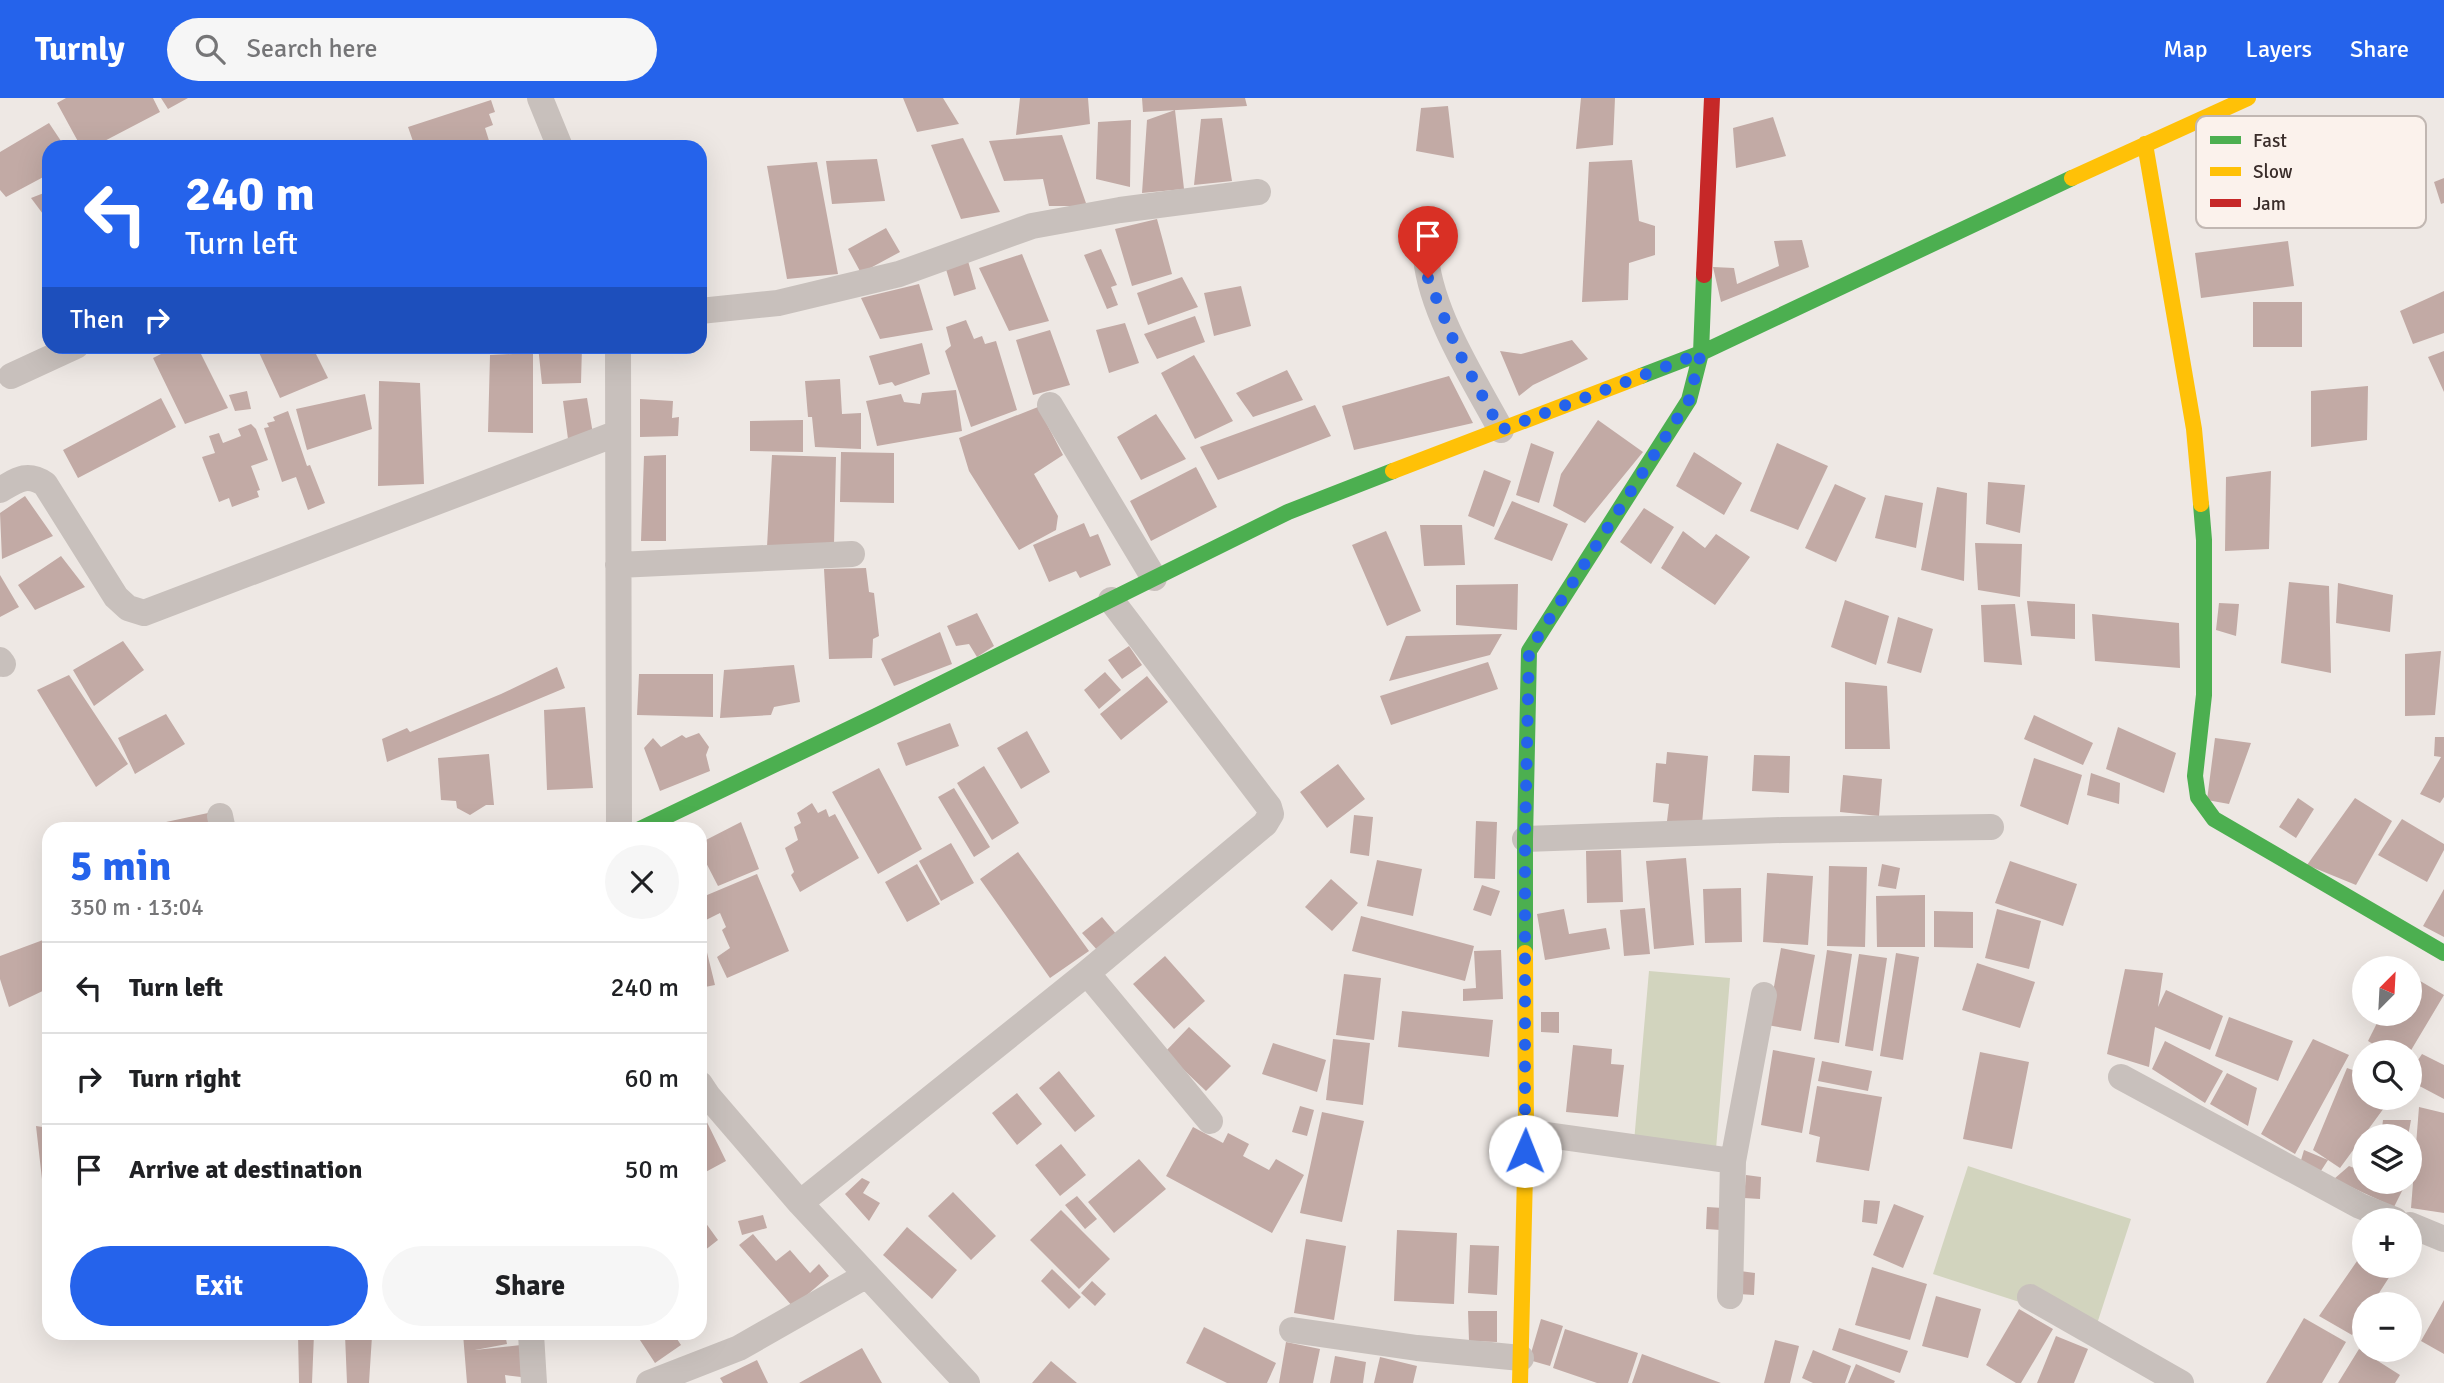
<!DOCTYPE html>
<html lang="en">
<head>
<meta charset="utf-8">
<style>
	:root { --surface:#fff; --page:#f6f6f6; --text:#202124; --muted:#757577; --line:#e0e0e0; --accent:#2563eb }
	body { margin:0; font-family:Signika,sans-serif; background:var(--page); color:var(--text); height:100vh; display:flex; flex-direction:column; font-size:26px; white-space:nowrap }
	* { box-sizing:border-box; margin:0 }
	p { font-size:23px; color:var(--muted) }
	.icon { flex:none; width:38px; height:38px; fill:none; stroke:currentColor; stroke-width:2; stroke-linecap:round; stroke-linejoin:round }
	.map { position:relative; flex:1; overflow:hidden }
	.panel { position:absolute; left:42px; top:724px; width:665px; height:518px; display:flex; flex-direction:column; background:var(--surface); border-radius:21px; box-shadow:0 7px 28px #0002 }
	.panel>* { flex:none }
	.banner { position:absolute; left:42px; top:42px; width:665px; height:214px; border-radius:21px; box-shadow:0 7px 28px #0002; background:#2563eb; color:#fff; overflow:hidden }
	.needle { width:46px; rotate:24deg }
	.buttons { position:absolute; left:2352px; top:858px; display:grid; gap:14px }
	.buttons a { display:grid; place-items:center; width:70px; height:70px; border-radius:50%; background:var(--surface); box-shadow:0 7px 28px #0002; font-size:35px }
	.pin { position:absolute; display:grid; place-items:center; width:60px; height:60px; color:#fff; margin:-72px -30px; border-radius:50% 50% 50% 0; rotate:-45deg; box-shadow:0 0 7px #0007 }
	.pin .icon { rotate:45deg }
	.me { position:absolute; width:77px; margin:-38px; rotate:1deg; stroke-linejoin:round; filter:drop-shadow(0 0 5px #0008) }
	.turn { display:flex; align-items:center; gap:24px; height:147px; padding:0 28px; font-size:32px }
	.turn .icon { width:91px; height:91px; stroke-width:2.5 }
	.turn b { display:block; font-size:49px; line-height:60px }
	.then { display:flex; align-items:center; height:66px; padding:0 28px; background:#0003; gap:14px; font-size:26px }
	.round { display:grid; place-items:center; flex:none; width:74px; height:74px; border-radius:37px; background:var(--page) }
	.summary { display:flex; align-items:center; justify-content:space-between; height:119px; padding:0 28px }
	h1 { font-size:42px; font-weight:800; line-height:52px; color:var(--accent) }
	.action { display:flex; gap:14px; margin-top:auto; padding:14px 28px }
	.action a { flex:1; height:80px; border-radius:42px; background:var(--accent); color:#fff; font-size:28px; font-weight:800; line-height:80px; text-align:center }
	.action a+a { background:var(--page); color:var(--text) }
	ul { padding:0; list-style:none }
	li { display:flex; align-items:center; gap:21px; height:91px; padding:0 28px; border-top:2px solid var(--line) }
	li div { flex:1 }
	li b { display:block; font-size:26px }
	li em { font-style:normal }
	header { display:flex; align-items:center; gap:42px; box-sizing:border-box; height:98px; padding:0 35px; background:var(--accent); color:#fff }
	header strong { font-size:33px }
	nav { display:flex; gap:38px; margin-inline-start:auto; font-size:24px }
	.search { width:490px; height:63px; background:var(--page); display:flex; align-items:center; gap:18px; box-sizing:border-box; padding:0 24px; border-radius:38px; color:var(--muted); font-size:26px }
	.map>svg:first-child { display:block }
</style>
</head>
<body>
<header>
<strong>Turnly</strong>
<div class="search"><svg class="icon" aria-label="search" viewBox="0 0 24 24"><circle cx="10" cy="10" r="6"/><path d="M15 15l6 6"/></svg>Search here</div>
<nav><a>Map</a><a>Layers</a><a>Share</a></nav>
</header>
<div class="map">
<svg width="2444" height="1285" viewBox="0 0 2444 1285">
	<rect width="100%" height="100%" fill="#eee8e4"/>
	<path fill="#d2d4be" d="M1649 873 1730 880 1716 1051 1634 1044Z
		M1968 1068 2131 1121 2096 1229 1933 1176Z"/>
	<path fill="#c2aaa5" d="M66 0H153L160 14 93 49H81L57 5Z
		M161 0H188L168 11Z
		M903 0H943L959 26 917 34Z
		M1020 0H1088L1090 26 1016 37Z
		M1142 0H1245L1247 8 1143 14Z
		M1581 0H1615L1613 47 1576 51Z
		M491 2 495 14 489 16 493 27 485 30 491 49H415L408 29Z
		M1448 8 1454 60 1416 53 1421 10Z
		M1175 12 1184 91 1142 95 1147 22Z
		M1773 19 1786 58 1736 70 1733 30Z
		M1222 20 1232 83 1194 87 1201 21Z
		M1131 22 1130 89 1096 81 1098 24Z
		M49 25 65 49H49V76L6 99 0 92V54Z
		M1062 37 1087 108H1049L1043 81 1004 83 989 43Z
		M963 40 1000 114 961 121 931 47Z
		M877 61 885 103 832 106 826 63Z
		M1632 62 1639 123 1655 128V157L1629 165 1628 202 1582 204 1589 64Z
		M817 64 838 176 787 181 767 68Z
		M2328 69 2343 121 2310 130 2296 78Z
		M2444 80V105L2441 106 2434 84Z
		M49 93V124L31 100Z
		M1157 121 1172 176 1132 188 1115 131Z
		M886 130 900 154 861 175 848 151Z
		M1802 142 1809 169 1721 204 1713 169 1734 170 1737 186 1779 168 1774 143Z
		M2288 143 2294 188 2201 200 2195 155Z
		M1101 151 1117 187 1111 189 1118 207 1107 211 1084 157Z
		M1022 156 1049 223 1009 233 979 170Z
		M968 163 976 191 954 198 945 168Z
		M1182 179 1198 209 1148 227 1137 195Z
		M919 186 933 232 880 241 861 200Z
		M1241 188 1251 228 1214 238 1204 195Z
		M2444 193V235L2413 246 2400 213Z
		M2253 204H2302V249H2253Z
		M1195 218 1205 244 1157 261 1144 236Z
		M966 222 974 241 982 238 985 246 996 243 1017 312 971 329 945 253 951 248 946 229Z
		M1125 225 1139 265 1109 275 1096 232Z
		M1050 232 1070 287 1033 297 1016 242Z
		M1572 242 1588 261 1533 287 1519 298 1500 253 1521 256Z
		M922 245 930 276 895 288 892 284 879 287 869 258Z
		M177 248H197L228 310 185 326 153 260Z
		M256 248H312L328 280 280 300Z
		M538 248H582L581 285 542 286Z
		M2444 253V294L2428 259Z
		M533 255V335L488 334 490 257Z
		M1194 257 1233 323 1195 341 1161 275Z
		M1287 272 1303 302 1253 319 1236 295Z
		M1449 278 1473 325 1354 352 1342 308Z
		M840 281 842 316 861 315V351L815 349 812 319H808L805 283Z
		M379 283 420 285 424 386 378 388Z
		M2368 288 2367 342 2311 349V293Z
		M956 292 962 333 877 348 866 303 901 296 904 304 920 306 922 295Z
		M247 293 251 311 235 313 229 297Z
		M365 296 372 331 307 352 296 311Z
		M161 300 176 329 78 380 63 352Z
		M587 300 593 336 568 341 563 303Z
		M640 301 673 303 672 320 679 319 678 338 640 339Z
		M1315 307 1331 338 1218 382 1200 349Z
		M1038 309 1063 357 1034 376 1058 418 1056 432 1019 452 969 373 959 340Z
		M288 313 307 368 310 367 325 405 308 412 296 379 282 384 264 330 269 329 267 325 275 323 273 319Z
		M1156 316 1186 361 1141 382 1117 339Z
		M803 322V354L750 353V323Z
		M1598 322 1643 354 1585 425 1553 408 1561 376Z
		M251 326 256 331 268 362 251 368 260 392 257 393 259 399 232 409 229 400 219 404 202 359 215 355 209 338 219 335 223 345 241 338 238 331Z
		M1531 345 1554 354 1539 405 1516 397Z
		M1777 345 1828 368 1798 432 1750 413Z
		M841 354 894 355V405L840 404Z
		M1694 354 1742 385 1724 417 1676 388Z
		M666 357V443H641L644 358Z
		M772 357 836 359 834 447 767 449Z
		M1196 369 1217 409 1151 443 1130 403Z
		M1484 372 1511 383 1494 429 1468 418Z
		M2271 373 2269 451 2225 453 2226 379Z
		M1988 384 2025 387 2020 435 1986 426Z
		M1835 386 1866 400 1836 464 1805 450Z
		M1937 389 1967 395 1964 483 1921 472Z
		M1885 397 1923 405 1916 450 1875 440Z
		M25 398 53 438 2 461 0 415Z
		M1512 403 1568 426 1552 463 1494 441Z
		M1644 410 1674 429 1651 466 1620 444Z
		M1084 425 1090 439 1098 436 1111 467 1080 480 1076 473 1049 484 1033 447Z
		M1420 427H1462L1465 467 1424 468Z
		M1386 433 1421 513 1387 528 1352 447Z
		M1683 433 1705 450 1716 436 1750 459 1715 507 1661 470Z
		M1975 445 2022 446 2020 499 1978 492Z
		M61 458 85 489 35 512 18 487Z
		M866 470 869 494 874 495 879 538 873 541 872 560 829 561 824 471Z
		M0 477 19 509 0 519Z
		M2289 484 2329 488 2331 575 2281 565Z
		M2338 485 2393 497 2390 534 2336 525Z
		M1518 486 1517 532 1456 527V487Z
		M1845 502 1889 518 1876 567 1831 549Z
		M2027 503 2075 506V541L2031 538Z
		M2219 505 2239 506 2236 538 2216 532Z
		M2015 506 2022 567 1984 564 1981 507Z
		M977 515 994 548 977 559 969 546 956 548 947 528Z
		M2092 516 2179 525 2180 570 2095 563Z
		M1898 519 1933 531 1921 575 1887 565Z
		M940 534 952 566 894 588 881 561Z
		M1502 536 1490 557 1389 583 1406 538Z
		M123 543 144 572 94 608 73 572Z
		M1129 548 1142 567 1122 581 1108 562Z
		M2441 553 2435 617 2405 618V556Z
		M1488 564 1498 591 1391 627 1380 598Z
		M794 567 800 604 774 609 771 617 720 620 724 572Z
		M557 569 565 590 387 664 382 641 407 630 410 634 501 596Z
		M1105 574 1121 592 1099 611 1084 592Z
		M639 576H713V619L637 617Z
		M69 577 128 666 96 689 37 592Z
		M1147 578 1168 604 1121 642 1100 616Z
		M1845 584 1887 588 1890 651H1845Z
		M585 609 593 690 547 692 544 612Z
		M166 616 185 646 135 676 118 640Z
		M2034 617 2093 645 2083 667 2024 641Z
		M950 625 959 648 906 668 897 645Z
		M2118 629 2176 655 2164 695 2106 671Z
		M1027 633 1050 674 1021 691 997 650Z
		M699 635 709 649 706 657 710 673 660 693 644 650 653 640 661 649 682 637 686 640Z
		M2435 639H2444V699L2440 705 2420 696 2441 659 2434 658Z
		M2215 640 2251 645 2229 706 2207 702Z
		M1667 654 1708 658 1702 726 1667 723 1669 706 1653 704 1656 665 1666 666Z
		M489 656 494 707H486L470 717 457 710 456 703 441 702 438 660Z
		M1754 657 1790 658 1789 695 1752 693Z
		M2034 660 2082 677 2068 727 2020 708Z
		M1338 666 1365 701 1327 730 1300 694Z
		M984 668 1019 725 992 742 957 685Z
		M879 670 922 751 878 776 832 694Z
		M2091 675 2120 685 2119 706 2087 697Z
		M1843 677 1882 681 1879 718 1840 714Z
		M954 690 990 749 974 759 938 699Z
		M2298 700 2314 711 2296 740 2279 729Z
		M2355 700 2392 723 2356 787 2307 767Z
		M812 705 818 715 826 711 829 719 835 716 859 760 800 794 791 777 794 774 785 750 798 742 794 729 801 725 797 715Z
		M208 715 213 732H138V730Z
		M1354 717 1373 719 1369 758 1350 755Z
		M2402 721 2444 746V752L2427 784 2378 757Z
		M1476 723 1497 724 1495 781 1474 780Z
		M741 724 759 771 718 788 700 753V745Z
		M951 745 974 785 941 803 919 763Z
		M1621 752 1623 804 1587 805 1586 753Z
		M1018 754 1089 853 1050 880 980 781Z
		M1686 760 1694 847 1654 851 1646 763Z
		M1377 762 1422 771 1413 818 1367 808Z
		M2010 763 2077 786 2063 828 1995 805Z
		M917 766 940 806 907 824 885 784Z
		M1882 766 1900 770 1896 791 1878 788Z
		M1829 768 1867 769 1865 849 1827 848Z
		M1767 775 1813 778 1808 847 1763 844Z
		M757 776 789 853 727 880 717 859 730 850 722 832 726 829 720 815 706 822 700 800Z
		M1331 781 1358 805 1332 833 1305 809Z
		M1482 787 1500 793 1491 818 1473 812Z
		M1741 790 1742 844 1705 845 1703 791Z
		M2444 791V839L2423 828Z
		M1925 797V849H1877L1876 798Z
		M1645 810 1650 856 1624 858 1620 812Z
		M1564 811 1569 836 1606 830 1610 851 1545 862 1537 816Z
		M1997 811 2041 823 2029 871 1985 860Z
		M1934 813 1973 814V850L1934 849Z
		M1361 818 1474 848 1465 883 1352 853Z
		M1102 819 1117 837 1098 853 1082 835Z
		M700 826 715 887 700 890Z
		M43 842 49 858V890L9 909 0 881V858Z
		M1781 850 1815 857 1801 933 1767 927Z
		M1501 852 1503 901 1463 903V891L1476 890 1474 853Z
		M1827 852 1852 856 1839 945 1814 941Z
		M1896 855 1919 859 1903 962 1880 958Z
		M1859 856 1887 860 1873 953 1845 948Z
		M1165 858 1205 903 1174 931 1133 886Z
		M1977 865 2035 884 2020 930 1962 912Z
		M2125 871 2163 875 2158 909 2166 892 2223 918 2210 952 2155 929 2149 969 2107 956Z
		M1344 876 1381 880 1374 942 1336 937Z
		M2410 877 2444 897 2410 954H2386L2368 943 2382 915H2410Z
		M1402 913 1493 922 1489 959 1398 949Z
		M1541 914H1559V935L1541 934Z
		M2229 919 2293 943 2278 983 2215 958Z
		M1189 929 1231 968 1206 993 1165 954Z
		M1333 941 1370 945 1363 1007 1326 1002Z
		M2313 941 2349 957 2295 1056 2261 1036Z
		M2165 943 2223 973 2205 1005 2152 971Z
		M1273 945 1326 962 1317 994 1262 976Z
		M1573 947 1612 951 1611 966 1624 967 1618 1019 1566 1014Z
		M1773 952 1815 960 1802 1035 1761 1027Z
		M1980 954 2029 964 2012 1051 1963 1041Z
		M2422 956 2444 967V1001L2410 983V974Z
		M1822 963 1872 973 1868 993 1818 983Z
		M2347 970 2364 976V999H2392L2340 1070 2328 1062 2317 1079 2299 1069 2304 1052 2328 1062 2313 1052Z
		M1059 973 1095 1018 1075 1034 1039 990Z
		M2227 975 2257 990 2248 1028 2210 1006Z
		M1817 988 1882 999 1869 1073 1816 1064 1820 1039 1809 1036Z
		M1017 995 1042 1026 1017 1047 992 1015Z
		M1300 1008 1314 1012 1307 1038 1292 1034Z
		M2419 1009 2444 1015V1115L2411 1110Z
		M700 1010 726 1063 700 1077Z
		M1322 1014 1364 1023 1342 1124 1300 1115Z
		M2383 1022H2411L2408 1038H2381Z
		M36 1028 49 1030V1089L43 1090Z
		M1193 1029 1223 1045 1228 1035 1249 1046 1243 1058 1269 1072 1276 1061 1304 1077 1272 1135 1166 1078Z
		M1061 1046 1086 1077 1060 1098 1035 1067Z
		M1139 1061 1166 1091 1114 1135 1088 1104Z
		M2349 1068 2364 1074V1083H2389L2404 1089 2394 1109 2334 1081Z
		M1746 1077 1761 1079 1760 1101 1744 1100Z
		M862 1080 870 1084 863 1095 880 1105 869 1123 845 1096Z
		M953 1094 996 1138 971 1162 928 1118Z
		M1077 1098 1097 1121 1085 1131 1065 1107Z
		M1864 1102 1880 1103 1877 1126 1862 1124Z
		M1894 1106 1924 1118 1903 1170 1873 1157Z
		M1707 1109 1723 1110 1721 1132 1706 1131Z
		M1061 1112 1110 1161 1079 1191 1030 1142Z
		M763 1117 767 1130 742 1137 738 1123Z
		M705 1124 718 1142 700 1156V1128Z
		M907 1129 957 1172 932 1201 883 1157Z
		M1397 1132 1457 1135 1454 1206 1394 1203Z
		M753 1136 776 1163 790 1152 810 1175 819 1166 829 1178 793 1209 739 1147Z
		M1306 1141 1346 1148 1334 1222 1294 1215Z
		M1470 1147 1499 1148 1497 1197 1468 1195Z
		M2364 1153V1167H2397L2372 1206H2364V1217L2352 1237 2319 1218Z
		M1872 1169 1927 1186 1910 1242 1855 1227Z
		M1052 1171 1081 1199 1069 1211 1041 1183Z
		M1740 1173 1755 1175 1754 1197 1738 1196Z
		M1092 1183 1106 1196 1095 1208 1081 1195Z
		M1936 1198 1981 1211 1968 1260 1922 1248Z
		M2444 1202V1256L2421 1243Z
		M2019 1211 2053 1231 2021 1285H2016L1986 1267Z
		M1468 1213H1497V1244L1469 1243Z
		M2304 1220 2346 1244 2322 1285H2266Z
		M1541 1221 1563 1228 1550 1268 1529 1262Z
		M1204 1229 1276 1265 1267 1285H1227L1186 1265Z
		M1839 1230 1908 1253 1900 1275 1832 1252Z
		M1565 1231 1638 1255 1628 1285H1597L1553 1270Z
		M298 1236H314L312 1285H299Z
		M463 1236H505L507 1246 475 1252 521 1247V1279L505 1277 506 1285H467Z
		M636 1236H682L677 1241 681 1247 655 1265Z
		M345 1237 372 1238 369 1285H347Z
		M2056 1238 2088 1251 2074 1285H2037Z
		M1775 1242 1799 1248 1790 1285H1764Z
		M1286 1244 1320 1251 1313 1285H1279Z
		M862 1250 882 1285H799Z
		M2359 1251 2400 1277 2395 1285H2338Z
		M1813 1252 1851 1268 1845 1285H1813L1802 1280Z
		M1642 1256 1721 1285H1632Z
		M1335 1258 1366 1264 1363 1285H1330Z
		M1380 1259 1417 1268 1413 1285H1374Z
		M757 1262 768 1285H723L720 1280Z
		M1051 1263 1077 1285H1032Z
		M1856 1266 1895 1283 1894 1285H1848Z"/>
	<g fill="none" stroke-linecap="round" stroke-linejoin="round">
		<path stroke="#c8c0bc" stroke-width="26" d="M540 0 560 49
			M1426 160C1432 217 1474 282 1501 332
			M700 213 778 205 899 176 1032 128 1120 112 1258 94
			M618 248 619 732
			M11 278 76 248
			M1050 307 1154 480
			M0 392C17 382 27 374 45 386L116 499 128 510 144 515 618 335
			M618 467 852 456
			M0 562 3 566
			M220 718 223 732
			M1525 741 1782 732 1991 729
			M1087 875 1210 1023
			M2121 979 2360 1108 2395 1122
			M700 986 708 998 800 1105 967 1285
			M1526 1034 1733 1063
			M800 1105 1087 875 1265 726 1271 716 1269 709 1111 502
			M2410 1127 2444 1141
			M1730 1198 1733 1063 1764 897
			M2030 1199 2181 1285
			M1292 1232 1417 1250 1521 1260
			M531 1236 534 1285
			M649 1285 739 1250 867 1177"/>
		<path stroke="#4caf50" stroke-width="16" d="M1641 278 1701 255 2072 80
			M2201 406 2204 442V597L2195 678 2198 699 2214 721 2444 855
			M638 732 876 618 1288 414 1393 373
			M1525 855V741L1529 553 1689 302 1701 255 1704 177"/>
		<path stroke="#ffc107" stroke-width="16" d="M2145 46 2194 331 2201 406
			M2072 80 2248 0
			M1393 373 1641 278
			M1520 1285 1526 1034 1525 855"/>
		<path stroke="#c62828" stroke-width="16" d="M1704 177 1712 0"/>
	</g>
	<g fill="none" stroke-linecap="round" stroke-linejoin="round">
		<path stroke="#2563eb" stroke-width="12" stroke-dasharray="0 21.6" d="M1428 180 1457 251 1501 332 1701 255 1689 302 1529 553 1525 741V1053"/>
	</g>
	<rect x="2196" y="18" width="230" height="112" rx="10" fill="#fbf2ec" stroke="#c1b7b2" stroke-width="2"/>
	<rect x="2210" y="38" width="31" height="8" fill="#4caf50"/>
	<rect x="2210" y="69" width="31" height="9" fill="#ffc107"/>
	<rect x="2210" y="101" width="31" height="8" fill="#c62828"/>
	<g font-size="19" fill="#3a2d2a">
		<text x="2253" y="49">Fast</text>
		<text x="2253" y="80">Slow</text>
		<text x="2253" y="112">Jam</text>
	</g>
</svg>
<div class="buttons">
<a><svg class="needle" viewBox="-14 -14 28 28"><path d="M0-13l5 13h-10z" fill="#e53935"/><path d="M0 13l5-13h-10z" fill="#757577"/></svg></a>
<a><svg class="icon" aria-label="search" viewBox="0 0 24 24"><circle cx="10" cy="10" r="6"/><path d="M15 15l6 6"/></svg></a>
<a><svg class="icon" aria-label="layers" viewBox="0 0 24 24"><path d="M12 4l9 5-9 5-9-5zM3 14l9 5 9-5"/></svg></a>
<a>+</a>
<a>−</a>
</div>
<div class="pin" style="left:1428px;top:180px;background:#d93025"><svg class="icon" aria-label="arrive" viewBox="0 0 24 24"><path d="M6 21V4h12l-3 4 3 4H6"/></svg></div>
<svg class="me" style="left:1525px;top:1053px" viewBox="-20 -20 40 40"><circle r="19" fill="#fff"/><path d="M0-13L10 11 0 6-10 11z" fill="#2563eb"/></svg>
<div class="banner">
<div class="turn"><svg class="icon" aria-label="left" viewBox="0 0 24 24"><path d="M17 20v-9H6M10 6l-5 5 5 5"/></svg><div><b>240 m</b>Turn left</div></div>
<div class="then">Then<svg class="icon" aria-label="right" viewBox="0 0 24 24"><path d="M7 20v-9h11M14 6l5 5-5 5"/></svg></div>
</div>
<section class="panel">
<div class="summary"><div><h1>5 min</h1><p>350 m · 13:04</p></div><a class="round"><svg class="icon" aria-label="close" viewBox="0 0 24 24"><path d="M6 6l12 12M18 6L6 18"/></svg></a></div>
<ul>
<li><svg class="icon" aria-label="left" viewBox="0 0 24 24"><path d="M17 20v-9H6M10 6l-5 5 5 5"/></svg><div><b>Turn left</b></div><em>240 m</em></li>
<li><svg class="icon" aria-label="right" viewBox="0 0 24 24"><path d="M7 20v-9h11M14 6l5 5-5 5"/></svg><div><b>Turn right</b></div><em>60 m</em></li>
<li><svg class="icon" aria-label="arrive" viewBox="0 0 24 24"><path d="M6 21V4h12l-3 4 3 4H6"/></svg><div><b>Arrive at destination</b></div><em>50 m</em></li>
</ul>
<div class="action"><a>Exit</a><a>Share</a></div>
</section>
</div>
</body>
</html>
